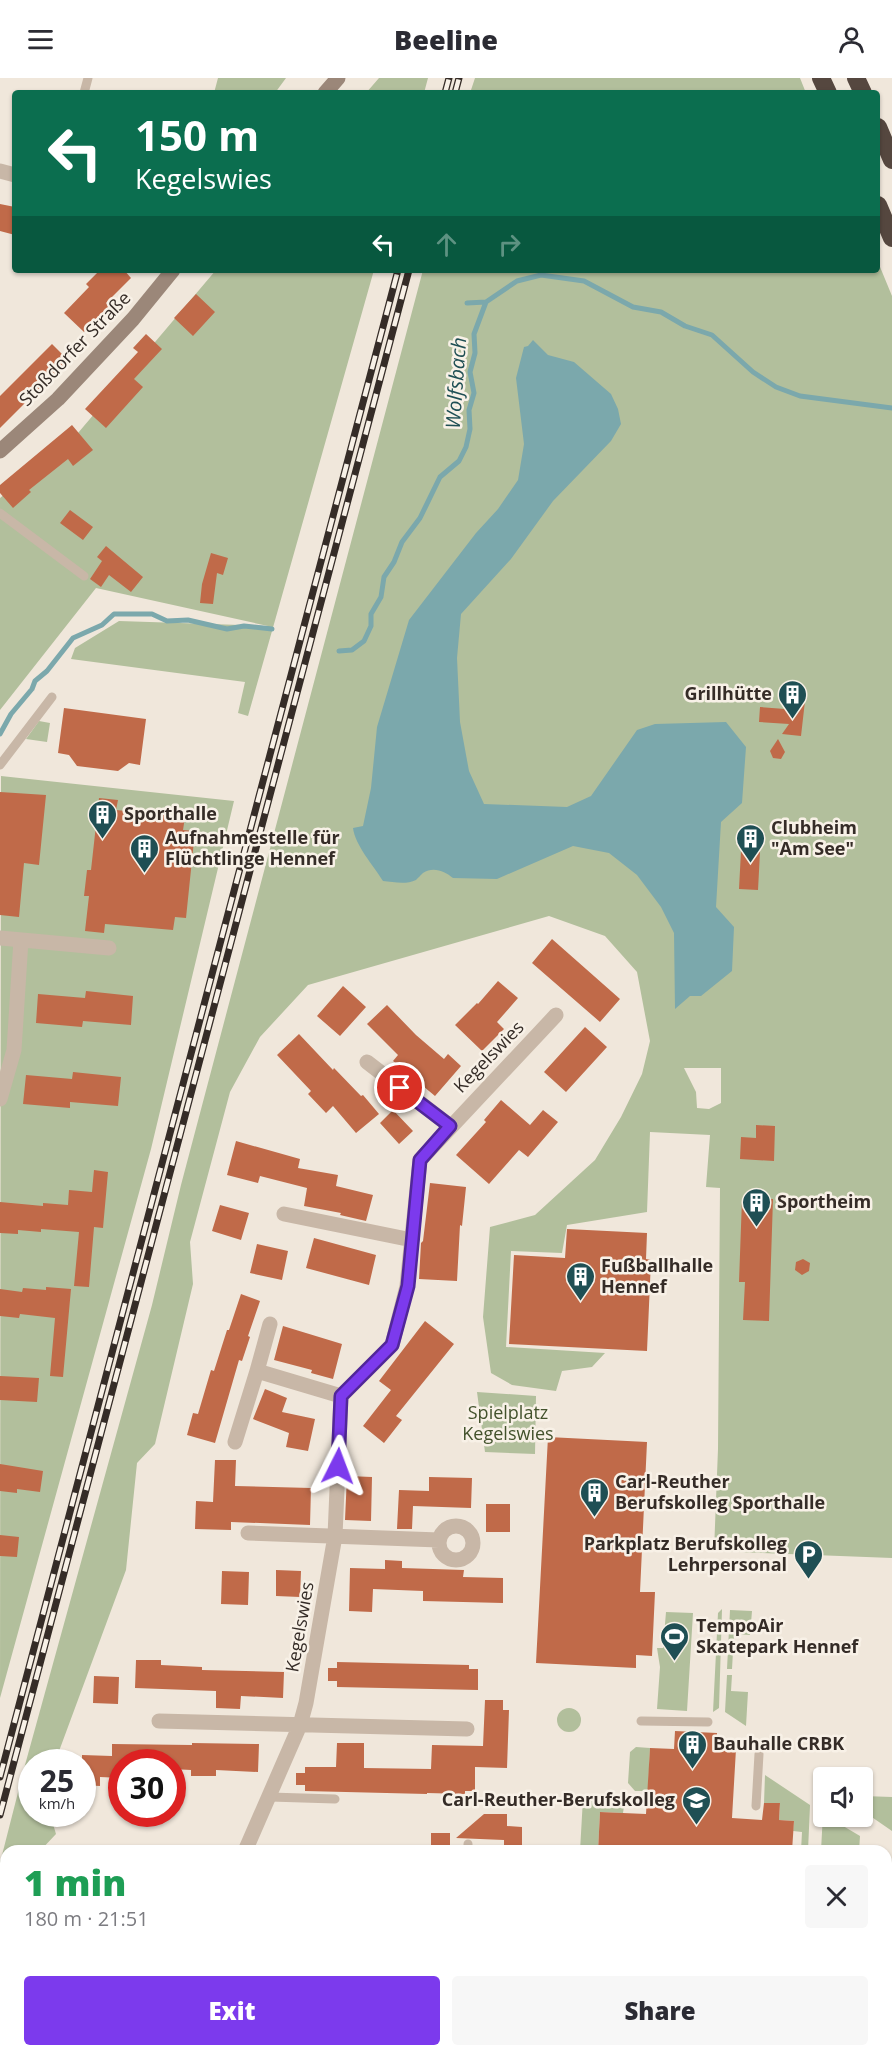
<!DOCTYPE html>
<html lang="en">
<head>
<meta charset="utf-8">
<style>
	:root { --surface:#fff; --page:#f7f7f7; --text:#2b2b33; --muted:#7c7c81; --accent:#7c3aed }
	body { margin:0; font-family:"Open Sans",sans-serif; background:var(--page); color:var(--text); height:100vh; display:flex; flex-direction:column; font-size:22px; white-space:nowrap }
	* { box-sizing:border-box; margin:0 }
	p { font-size:20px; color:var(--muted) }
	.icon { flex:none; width:33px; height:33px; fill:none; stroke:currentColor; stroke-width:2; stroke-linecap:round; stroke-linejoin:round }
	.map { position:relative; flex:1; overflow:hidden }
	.drawer { position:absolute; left:0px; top:1767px; width:892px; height:212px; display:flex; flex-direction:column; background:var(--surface); border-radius:18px 18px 0 0; box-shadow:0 2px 4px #0004 }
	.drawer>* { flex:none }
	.hud { position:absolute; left:12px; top:12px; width:868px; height:183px; border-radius:6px; box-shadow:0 2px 4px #0004; background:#0b6e4f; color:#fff; overflow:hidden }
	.controls { position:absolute; left:813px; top:1689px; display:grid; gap:12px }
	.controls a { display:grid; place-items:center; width:60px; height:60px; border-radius:6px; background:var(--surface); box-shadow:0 2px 4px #0004; font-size:30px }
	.speed { position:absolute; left:18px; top:1671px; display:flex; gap:12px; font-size:30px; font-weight:700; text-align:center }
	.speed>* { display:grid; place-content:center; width:78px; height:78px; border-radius:50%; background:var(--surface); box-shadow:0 2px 4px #0004; line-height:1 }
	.speed small { font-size:15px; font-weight:400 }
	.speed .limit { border:9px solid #d22; background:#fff; color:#111 }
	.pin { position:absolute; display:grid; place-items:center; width:51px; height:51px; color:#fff; margin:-26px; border:3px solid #fff; border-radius:50%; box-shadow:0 2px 6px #0007 }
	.me { position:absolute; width:66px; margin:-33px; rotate:3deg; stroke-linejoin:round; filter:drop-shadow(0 0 4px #0008) }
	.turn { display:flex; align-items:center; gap:21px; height:126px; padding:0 24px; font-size:27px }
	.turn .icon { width:78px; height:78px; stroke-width:2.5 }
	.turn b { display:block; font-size:42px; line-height:51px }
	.lanes { display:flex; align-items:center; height:57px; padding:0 24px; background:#0003; justify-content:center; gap:30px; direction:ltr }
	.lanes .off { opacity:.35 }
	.round { display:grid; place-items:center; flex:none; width:63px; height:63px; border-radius:6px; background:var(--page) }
	.headline { display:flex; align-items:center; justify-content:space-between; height:102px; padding:0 24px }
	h1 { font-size:36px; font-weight:800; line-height:45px; color:#1e9e55 }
	.button { display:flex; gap:12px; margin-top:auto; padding:12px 24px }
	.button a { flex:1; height:69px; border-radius:6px; background:var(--accent); color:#fff; font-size:24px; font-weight:800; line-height:69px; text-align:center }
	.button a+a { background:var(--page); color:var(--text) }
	header { display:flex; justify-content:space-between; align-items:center; height:78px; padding:0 24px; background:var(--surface); font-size:27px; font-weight:800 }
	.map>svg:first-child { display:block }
</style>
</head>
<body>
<header><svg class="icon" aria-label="menu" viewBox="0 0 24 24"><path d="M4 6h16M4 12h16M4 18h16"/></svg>Beeline<svg class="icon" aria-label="person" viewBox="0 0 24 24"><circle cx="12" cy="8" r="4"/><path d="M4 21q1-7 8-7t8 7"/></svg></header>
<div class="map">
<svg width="892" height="1978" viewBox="0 0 892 1978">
	<rect width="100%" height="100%" fill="#f0e7db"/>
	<path fill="#b2bf9c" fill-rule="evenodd" d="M218 0H286L275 15H214Z
		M379 0H428L424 15H366Z
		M475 0H800L806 15H470Z
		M878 184 892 218V1480L714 1473 718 1371 720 1110 706 1109 710 1057 650 1054 647 1134 567 1147 562 1175 511 1173 506 1269 605 1275 592 1289 562 1293 556 1313 512 1307 491 1295 483 1239 490 1149 535 1137 595 1082 621 1039 642 996 650 963 637 894 605 858 549 838 308 907 260 959 230 1014 190 1164 193 1206 155 1366 137 1385 126 1492 55 1684H32V1736H50L56 1756 40 1773H6V1928L0 1947V1785L25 1687 152 1227 181 1107 423 192H878ZM684 990H721V1025L709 1031 697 1030 696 1014Z
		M216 192H374L248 638 238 635 245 604 71 581 75 570 119 543 268 548 96 510 0 632V420L78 355Z
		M39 643 50 645 47 664 26 661Z
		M1 698 234 723 151 1071 0 1620Z
		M477 1314 536 1318 535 1376 485 1374Z
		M722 1531 719 1630 713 1634 718 1535Z
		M730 1532 752 1533 750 1557 734 1556 732 1591H727Z
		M666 1534 693 1535 687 1633 657 1631 660 1589 657 1570H663Z
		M727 1597H732L731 1613 748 1614 746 1648 725 1634Z
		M557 1642a12 12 0 1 1 24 0a12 12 0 1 1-24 0Z
		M636 1669 650 1670 648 1713H635L628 1705 630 1674Z
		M765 1697 810 1727 808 1773H801L802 1754 793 1753 794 1743 779 1742 780 1725H764Z
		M863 1718 892 1719V1753L863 1733Z
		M583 1720 617 1722 624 1728 623 1735 600 1734 598 1773H580Z
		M823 1735 824 1738 828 1739 860 1758 859 1773H821Z
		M892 1786V1978H827V1973L886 1972V1790Z"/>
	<path fill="#7ba8ac" d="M533 262 548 277 574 284 611 316 618 331 621 346 611 363 553 423 511 481 461 536 457 580 460 644 469 693 484 726 567 729 591 718 637 652 655 646 726 644 746 669 742 725 721 744 716 829 734 849 732 893 701 918H690L675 931 674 855 661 829 637 797 609 775 573 768 497 801 453 800C445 793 433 788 423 795 421 797 417 801 416 802 406 807 393 804 383 803 373 787 355 767 353 750L363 748 371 710 377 649 409 542 476 455 498 431 518 402 524 366 516 300 524 269 528 268Z"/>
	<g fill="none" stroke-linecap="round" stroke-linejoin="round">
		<path stroke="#7ba8ac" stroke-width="5" d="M467 225 486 224
			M339 573 352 572 364 563 371 548V536L381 519 384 499 394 484 402 464 420 440 440 399 459 383 466 369 470 351 469 332 474 315 470 294 475 275 474 256 486 224 517 203 541 197 584 203 633 229 661 234 685 248 712 257 753 294 776 309 800 318 892 330
			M0 656 11 636 32 611 35 603 47 593 73 560 102 547 114 536H152L167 543 188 542 227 551 244 548 272 551"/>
	</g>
	<path fill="#c06a49" d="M0 126 15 129V157L0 153Z
		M100 192H124L131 200 106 225 109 228 84 254 64 235 89 209 86 206Z
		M196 216 215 234 193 258 174 240Z
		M146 256 162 271 134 301 143 309 106 350 85 331 138 274 133 270Z
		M52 266 69 283 52 300 46 295 36 304 41 309 0 350V318Z
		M72 347 93 372 73 388 68 381 29 412 31 414 13 430 0 415V407Z
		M70 432 93 449 83 462 60 445Z
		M106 468 143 499 131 514 109 497 101 509 90 501 102 483 97 479Z
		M211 475 228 480 223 497 217 495 213 526 200 525 202 506Z
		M805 623 801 658 782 656 789 646 759 644 760 629 785 631V626L802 627Z
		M64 630 146 641 140 687 129 685 118 693 77 688 69 677 58 675Z
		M778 661 785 674 781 681 773 680 770 673Z
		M0 714 46 717 39 787 24 785 19 839 0 837Z
		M99 720 118 722 116 732 185 739 183 752 195 753 186 840 175 839 173 852 105 846 104 855 85 853 89 818H84L87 792H91Z
		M741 773 760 774 758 812 739 811Z
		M552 861 620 921 600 944 532 885Z
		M498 903 518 920 497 944 504 951 482 973 455 947 477 925 478 926Z
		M343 908 366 929 340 958 317 938Z
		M86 913 133 918 131 947 83 943 82 949 36 945 38 916 85 920Z
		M387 927 416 957 444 981 448 976 461 988 435 1018 393 983 398 977 367 946Z
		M585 949 607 969 566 1014 544 994Z
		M299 956 333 992 334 990 361 1018 363 1017 379 1036 356 1055 333 1028 326 1035 308 1016 311 1013 277 977Z
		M73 994 121 999 118 1028 70 1024V1030L23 1026 26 997 72 1001Z
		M501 1022 530 1047 543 1032 558 1044 528 1079 519 1072 489 1106 456 1077 486 1044 484 1042Z
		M393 1032 413 1053 399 1066 380 1045Z
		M756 1047 775 1048 774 1083 740 1081 741 1059 756 1060Z
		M236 1063 300 1081 298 1090 338 1097 336 1108 373 1117 366 1143 340 1137 341 1135 304 1128 307 1110 260 1098 258 1105 227 1097Z
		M94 1092 108 1094 103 1150 94 1149 89 1209 74 1208 79 1154 41 1151V1154L18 1152V1156L0 1155V1124L43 1128V1125L68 1127 69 1112 92 1114Z
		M430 1105 466 1109 462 1148 460 1147 457 1203 419 1201 421 1165 423 1163Z
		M742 1121H773L769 1243 743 1242 745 1204H739Z
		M220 1127 249 1135 241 1162 212 1153Z
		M567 1151 647 1155 646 1181 651 1182 647 1273 509 1266 514 1177 565 1180Z
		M314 1160 376 1177 369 1207 306 1190Z
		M257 1166 288 1173 282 1202 250 1195Z
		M803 1181 810 1185 809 1193 802 1197 795 1192 796 1184Z
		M46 1209 71 1211 63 1299 50 1298 55 1240 20 1236 19 1240 0 1238V1211L22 1214 23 1210 46 1212Z
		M241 1216 260 1223 248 1258 250 1259 242 1283 239 1282 215 1365 187 1357 193 1335 198 1336 211 1292 214 1293 227 1252H229Z
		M425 1243 454 1266 396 1338 402 1342 384 1365 363 1348 391 1312 379 1303Z
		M283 1248 342 1266 333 1301 311 1295 312 1292 274 1282Z
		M0 1298 39 1300 37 1324 0 1322Z
		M265 1311 287 1320 282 1334 315 1341 308 1373 286 1369 289 1355 253 1341Z
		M548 1359 647 1364 640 1514H655L652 1578 636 1577V1590L536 1585Z
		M215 1382H236L235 1408 311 1410 310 1447 231 1444V1452L195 1451 196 1423 213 1424Z
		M0 1386 43 1393 40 1414 17 1411V1415L0 1413Z
		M347 1398 372 1399 371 1443 345 1442Z
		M429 1399 472 1400 471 1430 413 1428 412 1451H397L399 1412 429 1413Z
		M486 1426H510V1454H486Z
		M0 1457 19 1459 17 1479 0 1478Z
		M385 1482 402 1483V1490L464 1492 463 1499 503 1500V1525L423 1523V1513L373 1511 372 1534 349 1533 350 1490 385 1491Z
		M276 1492 301 1493 300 1519 276 1518Z
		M222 1493 249 1494 248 1527 221 1526Z
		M136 1582H161V1587L202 1589V1592L284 1594 283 1620 241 1618 240 1631 216 1630V1613L135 1610Z
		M337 1584 469 1587V1591H478V1612L337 1609V1603H328V1590H337Z
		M94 1598 119 1599 118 1626 93 1625Z
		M485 1622H503V1632H509L507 1690 475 1689V1713H465V1716L427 1715V1716L305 1713V1707H296V1695H305V1689H336L337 1665H364V1690L431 1691 432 1667 483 1668Z
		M675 1653 717 1655 716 1670 736 1671 732 1740 762 1742 764 1725H780L779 1742 794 1743 792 1773H598L600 1734 646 1736 650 1670 674 1671Z
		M192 1665 259 1666 258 1694 216 1692V1698H191V1692L172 1691V1684H122V1700L100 1699V1708L82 1707V1677L112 1678V1666L192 1667Z
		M484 1736H507V1748L522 1749V1773H509V1769H504V1762L456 1760Z
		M431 1755H450V1773H431Z"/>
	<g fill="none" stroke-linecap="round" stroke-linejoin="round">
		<path stroke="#c8b7a7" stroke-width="9" d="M84 15 88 0
			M0 435 84 498
			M0 687 52 619
			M641 1643 708 1644
			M270 1719 335 1721
			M756 1728 759 1676
			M468 1773V1766"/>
		<path stroke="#c8b7a7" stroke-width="15" d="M0 93 15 97
			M0 860 109 870
			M367 984 450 1048
			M0 1021 14 972 21 862
			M284 1136 412 1162
			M270 1246 257 1293 341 1318
			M235 1364 257 1293
			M439 1465a17 17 0 1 1 34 0a17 17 0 1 1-34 0Z
			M248 1455 439 1462
			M159 1643 467 1651
			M245 1773 300 1647 306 1625 335 1458 341 1318 392 1267 407 1208 420 1082 556 937
			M8 1972V1978"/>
		<path stroke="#9b8779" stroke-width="15" d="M325 15 338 0
			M0 373 58 321 133 241 173 192"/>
		<path stroke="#55473f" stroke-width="18" d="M821 0 828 15
			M856 0 863 15
			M878 49 892 82
			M878 127 892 160"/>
		<defs>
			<path id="rail" d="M445 15 449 0
				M455 15 459 0
				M0 1699 398 192
				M0 1737 409 192"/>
		</defs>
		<use href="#rail" stroke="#352c27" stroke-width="7"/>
		<use href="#rail" stroke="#f8f1e7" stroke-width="4.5" stroke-dasharray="14" stroke-linecap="butt"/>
	</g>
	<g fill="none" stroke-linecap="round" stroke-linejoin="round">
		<defs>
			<path id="route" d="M338 1388 341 1318 392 1267 408 1208 420 1082 450 1048 400 1010"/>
		</defs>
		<use href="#route" stroke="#51269a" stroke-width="15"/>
		<use href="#route" stroke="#7c3aed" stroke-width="10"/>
	</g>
	<defs>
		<symbol id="building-pin" viewBox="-11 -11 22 30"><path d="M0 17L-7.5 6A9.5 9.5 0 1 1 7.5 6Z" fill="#1f4f54" stroke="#f8f1e7"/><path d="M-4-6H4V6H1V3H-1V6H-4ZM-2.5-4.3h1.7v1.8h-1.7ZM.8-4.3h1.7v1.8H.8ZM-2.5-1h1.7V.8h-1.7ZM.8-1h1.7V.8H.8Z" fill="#fff"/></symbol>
		<symbol id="parking-pin" viewBox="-11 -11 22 30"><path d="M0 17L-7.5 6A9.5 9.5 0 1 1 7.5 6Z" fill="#1f4f54" stroke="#f8f1e7"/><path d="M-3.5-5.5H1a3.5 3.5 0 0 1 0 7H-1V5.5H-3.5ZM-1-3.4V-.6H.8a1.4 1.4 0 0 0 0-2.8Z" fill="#fff"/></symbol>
		<symbol id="stadium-pin" viewBox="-11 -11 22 30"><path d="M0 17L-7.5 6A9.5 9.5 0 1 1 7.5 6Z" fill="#1f4f54" stroke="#f8f1e7"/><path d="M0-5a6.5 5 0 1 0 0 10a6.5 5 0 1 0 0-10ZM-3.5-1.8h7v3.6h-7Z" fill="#fff"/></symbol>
		<symbol id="school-pin" viewBox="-11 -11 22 30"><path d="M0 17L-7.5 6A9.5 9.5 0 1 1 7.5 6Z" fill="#1f4f54" stroke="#f8f1e7"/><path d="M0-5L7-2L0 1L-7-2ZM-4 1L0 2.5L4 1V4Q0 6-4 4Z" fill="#fff"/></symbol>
	</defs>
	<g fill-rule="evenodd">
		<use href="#building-pin" x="776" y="600" width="33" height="45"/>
		<use href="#building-pin" x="86" y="720" width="33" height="45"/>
		<use href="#building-pin" x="734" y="744" width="33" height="45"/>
		<use href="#building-pin" x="128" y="754" width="33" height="45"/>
		<use href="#building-pin" x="740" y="1108" width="33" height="45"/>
		<use href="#building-pin" x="564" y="1182" width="33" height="45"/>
		<use href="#building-pin" x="578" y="1398" width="33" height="45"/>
		<use href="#parking-pin" x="792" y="1460" width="33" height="45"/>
		<use href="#stadium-pin" x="658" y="1542" width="33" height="45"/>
		<use href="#building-pin" x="676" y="1650" width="33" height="45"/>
		<use href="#school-pin" x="680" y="1706" width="33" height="45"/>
	</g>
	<g text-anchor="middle" stroke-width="5" stroke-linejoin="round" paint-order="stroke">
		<g font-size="18" fill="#352c27" stroke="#f8f1e7">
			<text transform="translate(75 271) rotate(-46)" y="6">Stoßdorfer Straße</text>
			<text transform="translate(489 979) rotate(-46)" y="6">Kegelswies</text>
			<text transform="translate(300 1549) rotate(-80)" y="6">Kegelswies</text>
		</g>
		<g font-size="18" font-weight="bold" fill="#352c27" stroke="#f8f1e7" text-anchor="start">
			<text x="772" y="622" text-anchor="end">Grillhütte</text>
			<text x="124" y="742">Sporthalle</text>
			<text x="771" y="756">Clubheim<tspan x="771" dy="21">"Am See"</tspan></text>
			<text x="165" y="766">Aufnahmestelle für<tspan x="165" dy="21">Flüchtlinge Hennef</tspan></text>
			<text x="777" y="1130">Sportheim</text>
			<text x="601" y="1194">Fußballhalle<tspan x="601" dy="21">Hennef</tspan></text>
			<text x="615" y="1410">Carl-Reuther<tspan x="615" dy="21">Berufskolleg Sporthalle</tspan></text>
			<text x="787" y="1472" text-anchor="end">Parkplatz Berufskolleg<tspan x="787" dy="21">Lehrpersonal</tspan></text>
			<text x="696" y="1554">TempoAir<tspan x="696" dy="21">Skatepark Hennef</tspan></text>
			<text x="713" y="1672">Bauhalle CRBK</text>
			<text x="675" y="1728" text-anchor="end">Carl-Reuther-Berufskolleg</text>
		</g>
		<g font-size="18" fill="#43522c" stroke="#f8f1e7">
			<text x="508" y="1341">Spielplatz<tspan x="508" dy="21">Kegelswies</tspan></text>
		</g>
		<g font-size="20" font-style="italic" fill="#1f4f54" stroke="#f8f1e7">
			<text transform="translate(456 305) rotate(-86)" y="7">Wolfsbach</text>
		</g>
	</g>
</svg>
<div class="controls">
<a><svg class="icon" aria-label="sound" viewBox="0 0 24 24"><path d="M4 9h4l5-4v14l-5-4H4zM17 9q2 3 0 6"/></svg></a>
</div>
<div class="speed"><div>25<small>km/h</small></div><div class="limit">30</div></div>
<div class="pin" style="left:400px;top:1010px;background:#d93025"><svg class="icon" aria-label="arrive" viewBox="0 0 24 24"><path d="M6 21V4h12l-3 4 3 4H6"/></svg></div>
<svg class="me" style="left:338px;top:1388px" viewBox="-20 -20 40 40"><path d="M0-17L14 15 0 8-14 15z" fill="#7c3aed" stroke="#fff" stroke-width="4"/></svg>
<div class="hud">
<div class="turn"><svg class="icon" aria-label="left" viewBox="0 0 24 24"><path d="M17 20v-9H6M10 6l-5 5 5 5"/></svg><div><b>150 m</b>Kegelswies</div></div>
<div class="lanes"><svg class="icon" aria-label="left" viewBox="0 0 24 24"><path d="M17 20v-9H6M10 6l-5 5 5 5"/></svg><svg class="icon off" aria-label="ahead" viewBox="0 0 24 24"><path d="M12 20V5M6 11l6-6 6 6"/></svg><svg class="icon off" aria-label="right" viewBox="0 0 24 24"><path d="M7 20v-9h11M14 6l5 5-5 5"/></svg></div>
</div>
<section class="drawer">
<div class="headline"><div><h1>1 min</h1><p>180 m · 21:51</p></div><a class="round"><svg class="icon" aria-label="close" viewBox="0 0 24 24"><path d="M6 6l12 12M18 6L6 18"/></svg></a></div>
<div class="button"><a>Exit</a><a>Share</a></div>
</section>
</div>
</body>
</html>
